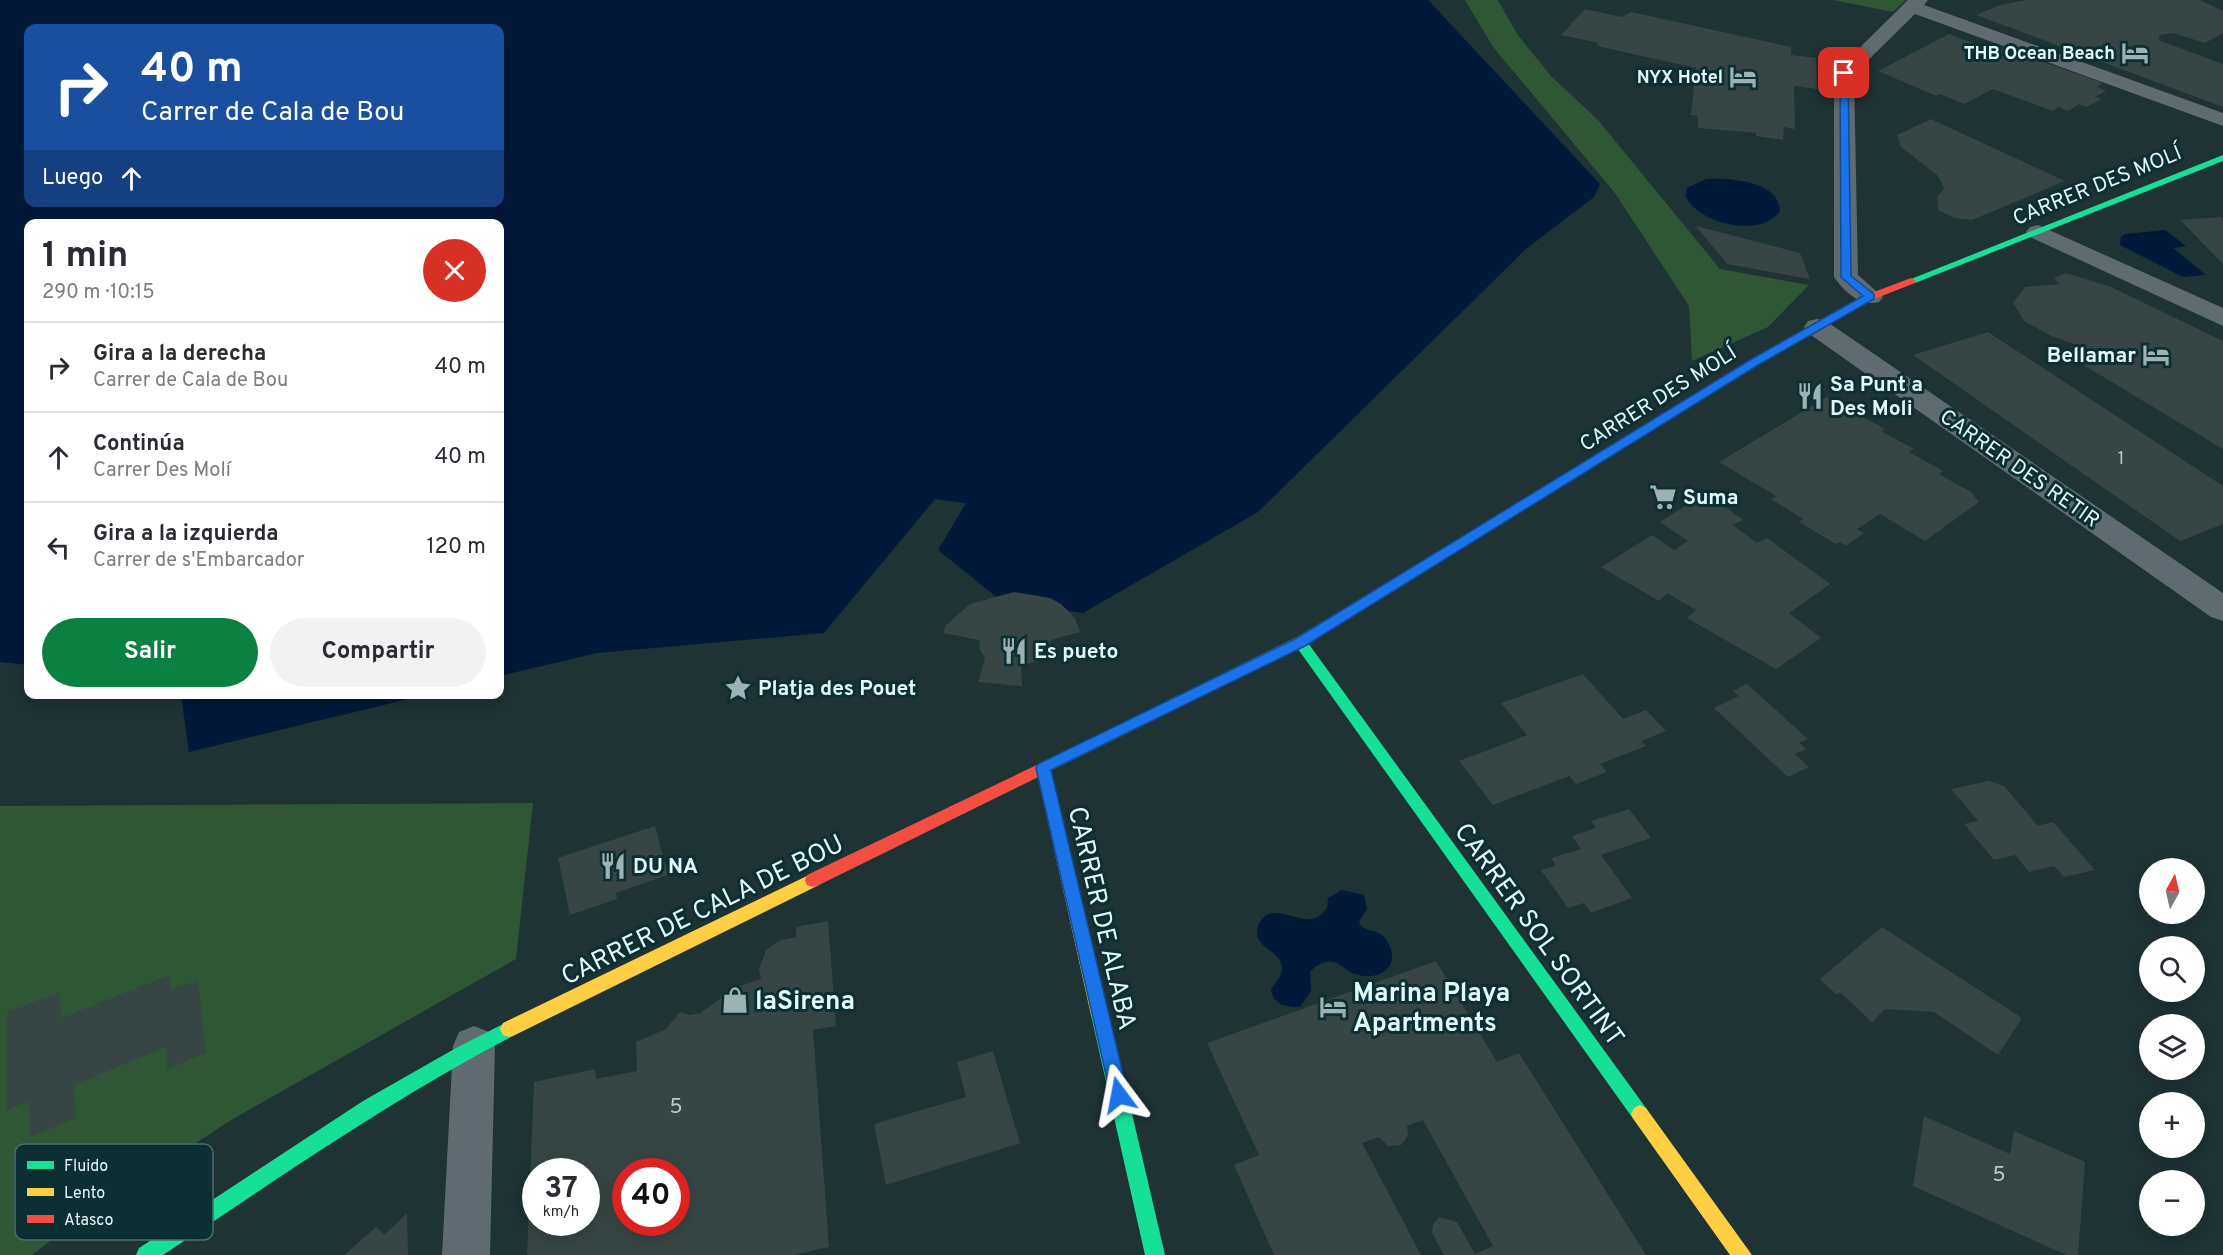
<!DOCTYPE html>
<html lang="es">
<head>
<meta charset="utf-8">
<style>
	:root { --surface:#fff; --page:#f2f2f3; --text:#2b2b33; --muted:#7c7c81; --line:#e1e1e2; --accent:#0b8043 }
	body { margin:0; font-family:Overpass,sans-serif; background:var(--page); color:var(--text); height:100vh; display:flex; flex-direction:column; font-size:22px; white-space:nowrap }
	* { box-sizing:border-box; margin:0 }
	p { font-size:20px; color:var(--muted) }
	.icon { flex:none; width:33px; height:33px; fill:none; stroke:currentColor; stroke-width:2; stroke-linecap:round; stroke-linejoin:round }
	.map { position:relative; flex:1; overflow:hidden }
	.details { position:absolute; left:24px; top:219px; width:480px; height:480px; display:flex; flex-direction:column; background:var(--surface); border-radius:12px; box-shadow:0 3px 15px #0003 }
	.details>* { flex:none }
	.hud { position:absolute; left:24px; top:24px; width:480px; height:183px; border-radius:12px; box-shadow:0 3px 15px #0003; background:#1a4fa0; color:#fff; overflow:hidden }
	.needle { width:39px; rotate:8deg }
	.fabs { position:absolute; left:2139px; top:858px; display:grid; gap:12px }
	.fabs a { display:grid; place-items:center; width:66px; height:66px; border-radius:50%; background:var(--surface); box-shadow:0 3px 15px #0003; font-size:30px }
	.speed { position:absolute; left:522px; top:1158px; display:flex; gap:12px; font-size:30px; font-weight:700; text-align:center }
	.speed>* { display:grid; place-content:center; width:78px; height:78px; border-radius:50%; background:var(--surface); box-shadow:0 3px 15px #0003; line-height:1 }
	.speed small { font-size:15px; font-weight:400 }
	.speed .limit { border:9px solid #d22; background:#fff; color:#111 }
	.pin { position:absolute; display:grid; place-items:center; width:51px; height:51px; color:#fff; margin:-26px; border-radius:12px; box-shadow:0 3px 9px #0006 }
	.me { position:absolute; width:66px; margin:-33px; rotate:347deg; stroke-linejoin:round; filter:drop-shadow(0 0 4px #0008) }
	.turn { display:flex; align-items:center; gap:21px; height:126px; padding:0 18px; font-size:27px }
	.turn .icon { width:78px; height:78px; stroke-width:2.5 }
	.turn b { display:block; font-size:42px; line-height:51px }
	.then { display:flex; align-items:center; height:57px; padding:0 18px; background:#0003; gap:12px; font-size:22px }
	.round { display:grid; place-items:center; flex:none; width:63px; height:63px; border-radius:32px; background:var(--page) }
	.summary { display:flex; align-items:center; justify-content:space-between; height:102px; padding:0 18px }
	h1 { font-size:36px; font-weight:700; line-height:45px }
	.cta { display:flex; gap:12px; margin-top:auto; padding:12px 18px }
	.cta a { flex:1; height:69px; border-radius:36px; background:var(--accent); color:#fff; font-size:24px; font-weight:700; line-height:69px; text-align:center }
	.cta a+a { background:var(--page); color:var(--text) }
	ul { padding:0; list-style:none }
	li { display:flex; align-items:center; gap:18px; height:90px; padding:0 18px; border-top:2px solid var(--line) }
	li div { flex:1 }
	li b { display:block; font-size:22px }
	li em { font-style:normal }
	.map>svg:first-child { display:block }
</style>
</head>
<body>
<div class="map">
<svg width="2223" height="1255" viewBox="0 0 2223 1255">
	<rect width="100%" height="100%" fill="#1f3234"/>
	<path fill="#2f5736" d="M1465 0H1498L1517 34 1551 76 1598 120 1720 269 1809 285 1768 327 1692 361 1689 306 1615 193 1493 47Z
		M1833 0H1906L1893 12Z
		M533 803 516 959 231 1120 63 1231 32 1255H0V806Z"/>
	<path fill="#03193a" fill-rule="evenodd" d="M0 0H1428L1600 184 1594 197 1526 249 1258 512 1083 613 1004 603 938 550 966 503 935 499 824 633 597 653 500 676V224H28V665L0 662ZM28 28H500V202H28Z
		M1706 179C1728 178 1779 180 1780 211 1761 239 1697 224 1685 195L1687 188Z
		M2165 230 2186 246 2173 248 2206 275 2183 277 2120 245 2121 237 2125 234Z
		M181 695V694L425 695 189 752Z
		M1342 890 1364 895 1367 909 1359 922 1360 925C1366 932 1377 929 1384 937 1390 944 1394 954 1391 963 1385 978 1363 979 1350 972 1345 969 1341 964 1334 962 1325 960 1316 965 1310 972L1311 991 1300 1007C1286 1007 1274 1005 1271 990 1274 984 1279 979 1281 974 1286 958 1271 953 1262 944 1258 939 1255 933 1258 927 1267 899 1295 922 1312 919 1318 918 1323 913 1327 908L1328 898Z"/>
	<path fill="#374644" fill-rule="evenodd" d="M2027 0H2200L2223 11V33L2205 43 2173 33 2160 35 2158 40 2223 64V107L1976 15 2000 5Z
		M1585 9 1622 17 1631 12 1791 47V55L1816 58 1817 89 1794 86 1795 129 1784 127 1783 140 1756 136V133L1698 128V116L1691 115 1696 68 1597 46 1599 43 1561 35Z
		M1949 34 1994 51 2001 47 2103 83 2097 87 2106 91 2095 97 2101 99 2087 107 2079 104 2068 111 2058 107 2053 111 1993 89 1964 104 1940 94 1936 96 1878 71Z
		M1931 119 2065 181 1972 220 1955 218 1938 210 1937 197 1944 188 1937 175 1901 147 1897 135Z
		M2221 217 2223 219V264L2180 220Z
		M1696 226 1800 253 1810 279 1727 264Z
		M2066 273 2111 287 2223 341V449L2072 358 2089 349 2054 337 2025 322 2013 303 2025 287 2060 284 2054 278Z
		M1988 332 2223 486V524L2180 541 1913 355Z
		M1827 397 1885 429 1881 431 1914 449 1909 452 1943 471 1939 474 1971 492 1979 502 1925 541 1880 514 1857 529 1864 533 1846 546 1840 542 1836 544 1799 522 1803 519 1771 499 1776 496 1719 462Z
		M1706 493 1743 520 1733 525 1757 543 1767 538 1830 584 1789 613 1821 638 1776 669 1687 618 1696 610 1667 593 1659 601 1601 567 1652 535 1674 550 1688 541 1660 522Z
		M1014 592 1050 598 1061 604 1075 618 1080 632 1051 640 1047 652 1037 661 1021 666 1022 686 978 682 985 658 980 650 979 640 943 633 946 625 970 604Z
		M1583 674 1623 719 1646 710 1666 731 1641 741 1646 746 1600 764 1607 772 1576 784 1569 776 1493 805 1459 761 1527 735 1501 703Z
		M1747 684 1808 739 1799 743 1806 749 1795 754 1809 767 1788 777 1714 708 1739 696 1733 691Z
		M1989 781 2004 786 2038 826 2053 822 2095 870 2064 877 2054 866 2029 872 2015 855 1994 860 1964 824 1978 821 1951 789Z
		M1629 809 1651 838 1601 855 1632 898 1591 913 1584 903 1568 908 1541 870 1556 866 1551 858 1581 849 1572 836 1596 828 1591 821Z
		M655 826 668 875 616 893 617 899 570 915 558 858Z
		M828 921 836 1026 813 1030 829 1247 793 1255H527L534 1082 595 1069 596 1079 637 1071 636 1042 666 1029 680 1012 690 1015 700 1013 737 987 761 979 759 969 766 950 779 941 796 937V927ZM536 1172H586V1222H536ZM626 1172H676V1222H626Z
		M1882 927 2022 1018 1998 1055 1934 1012 1885 1009 1872 1022 1841 993 1836 994 1820 979Z
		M1436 961 1497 1062 1519 1053 1646 1255H1444L1432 1233 1433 1224 1439 1217 1457 1222 1475 1254 1493 1246 1423 1120 1407 1126 1408 1136 1401 1145 1388 1146 1379 1137 1362 1143 1421 1255H1274L1234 1165 1259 1155 1207 1043Z
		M170 975 171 990 198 980 206 1053 167 1069 166 1047 74 1085 76 1118 30 1137 29 1101 7 1110V1012L60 992 61 1018Z
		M993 1051 1020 1143 886 1185 874 1124 966 1097 957 1062Z
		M1924 1116 2010 1154 2014 1131 2085 1162 2078 1255H2066L1913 1186Z
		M407 1213 408 1255H344L376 1227 384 1235Z"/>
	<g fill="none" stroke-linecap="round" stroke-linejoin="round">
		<path fill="#5f6b70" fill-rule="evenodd" d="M1908 0H1928L1924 5 2223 113V126L1915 14 1854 74 1858 275 1883 297 1879 302C1861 307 1844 292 1834 277V73Z
			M2038 225 2223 308V326L2030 237 2026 232 2030 227Z
			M1817 319 1826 321 2223 593V621L2211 617 1808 333 1804 327 1808 321Z
			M474 1026 489 1032 495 1046 490 1255H442L453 1046 459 1032Z"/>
		<path fill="#16e098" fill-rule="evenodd" d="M2223 155V161L1915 283H1907L1906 281Z
			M1466 536 1472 540 1470 543 1308 643 1646 1108 1649 1114 1646 1120 1640 1123 1634 1120 1298 649 1075 759H1065L1063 755 1065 751 1295 638Z
			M1100 1007 1106 1009 1109 1015 1165 1255H1145L1091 1015 1094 1009Z
			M509 1021 515 1023 518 1029 515 1035C392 1099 279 1178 163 1255H136L139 1248 363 1101 456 1048Z"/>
		<path fill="#ffcf43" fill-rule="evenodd" d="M1746 364 1750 365V369L1470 543H1462L1460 540 1462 537Z
			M1043 762 1048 764 1050 768 1109 1015 1106 1021 1100 1023 1094 1021 1091 1015 1036 768 1038 764Z
			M813 873 819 875 821 880 819 885 515 1035 509 1037 503 1035 500 1029 503 1023Z
			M1640 1105 1646 1108 1752 1255H1730L1634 1120 1631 1114 1634 1108Z"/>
		<path fill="#f24e42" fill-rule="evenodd" d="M1911 278 1916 281 1915 283 1874 299 1750 369 1746 370 1740 367 1866 295Z
			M1070 749 1075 751 1077 755 1075 759 819 885 813 887 807 885 805 880 807 875Z"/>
	</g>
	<path fill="#1a73e8" stroke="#114b97" stroke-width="1.5" d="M1844 71 1848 73 1851 276 1874 294V299L1758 365 1305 646 1051 770 1128 1095 1125 1101 1119 1103 1112 1101 1036 768 1038 764 1295 639 1750 360 1863 296 1841 277 1840 73Z"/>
	<defs>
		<symbol id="hotel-bare" viewBox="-9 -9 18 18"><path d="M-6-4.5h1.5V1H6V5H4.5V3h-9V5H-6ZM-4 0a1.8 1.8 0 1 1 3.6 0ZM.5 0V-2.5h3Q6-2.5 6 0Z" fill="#9eb2b3" stroke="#0b2f32" stroke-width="2.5" paint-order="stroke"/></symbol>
		<symbol id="restaurant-bare" viewBox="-9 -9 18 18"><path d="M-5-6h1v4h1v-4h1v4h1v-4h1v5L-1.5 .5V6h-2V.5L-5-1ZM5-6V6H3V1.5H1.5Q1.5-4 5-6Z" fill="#9eb2b3" stroke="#0b2f32" stroke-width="2.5" paint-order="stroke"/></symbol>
		<symbol id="supermarket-bare" viewBox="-9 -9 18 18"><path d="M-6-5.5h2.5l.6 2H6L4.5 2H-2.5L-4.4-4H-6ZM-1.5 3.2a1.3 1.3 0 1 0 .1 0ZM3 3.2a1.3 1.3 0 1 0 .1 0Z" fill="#9eb2b3" stroke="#0b2f32" stroke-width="2.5" paint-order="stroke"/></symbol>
		<symbol id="sight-bare" viewBox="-9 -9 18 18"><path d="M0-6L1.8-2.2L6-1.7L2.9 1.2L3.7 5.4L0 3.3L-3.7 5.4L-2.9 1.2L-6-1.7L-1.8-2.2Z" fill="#9eb2b3" stroke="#0b2f32" stroke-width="2.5" paint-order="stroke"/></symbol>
		<symbol id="shop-bare" viewBox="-9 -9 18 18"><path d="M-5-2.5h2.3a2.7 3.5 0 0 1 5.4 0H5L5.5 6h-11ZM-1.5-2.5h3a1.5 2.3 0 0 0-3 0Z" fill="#9eb2b3" stroke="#0b2f32" stroke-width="2.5" paint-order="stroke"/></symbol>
	</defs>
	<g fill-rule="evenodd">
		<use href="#hotel-bare" x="2116" y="34" width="38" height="38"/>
		<use href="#hotel-bare" x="1724" y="58" width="38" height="38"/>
		<use href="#hotel-bare" x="2137" y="336" width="38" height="38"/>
		<use href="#restaurant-bare" x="1791" y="377" width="38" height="38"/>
		<use href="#supermarket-bare" x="1644" y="478" width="38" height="38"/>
		<use href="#restaurant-bare" x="995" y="632" width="38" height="38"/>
		<use href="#sight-bare" x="719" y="669" width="38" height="38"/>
		<use href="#restaurant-bare" x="594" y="847" width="38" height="38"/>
		<use href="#shop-bare" x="716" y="981" width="38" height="38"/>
		<use href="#hotel-bare" x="1314" y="988" width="38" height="38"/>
	</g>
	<g text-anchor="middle" stroke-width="6" stroke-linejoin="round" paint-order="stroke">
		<g font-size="18" font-weight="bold" fill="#e3f7f8" stroke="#0b2f32" text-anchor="end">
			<text x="2115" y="59">THB Ocean Beach</text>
			<text x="1723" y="83">NYX Hotel</text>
		</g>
		<g font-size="18" fill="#b8cbcb">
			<text x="2121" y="464">1</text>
		</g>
		<g font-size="21" fill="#e3f7f8" stroke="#0b2f32">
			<text transform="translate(2097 185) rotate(-22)" y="7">CARRER DES MOLÍ</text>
			<text transform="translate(1658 398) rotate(-32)" y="7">CARRER DES MOLÍ</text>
			<text transform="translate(2020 468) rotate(35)" y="7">CARRER DES RETIR</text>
		</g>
		<g font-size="21" font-weight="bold" fill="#e3f7f8" stroke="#0b2f32" text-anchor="start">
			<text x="2136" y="362" text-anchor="end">Bellamar</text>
			<text x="1830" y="391">Sa Punt a<tspan x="1830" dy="24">Des Moli</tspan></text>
			<text x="1683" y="504">Suma</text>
			<text x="1034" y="658">Es pueto</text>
			<text x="758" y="695">Platja des Pouet</text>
			<text x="633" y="873">DU NA</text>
		</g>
		<g font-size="21" fill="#b8cbcb">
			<text x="676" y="1113">5</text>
			<text x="1999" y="1181">5</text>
		</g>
		<g font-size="26" fill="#e3f7f8" stroke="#0b2f32">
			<text transform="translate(702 909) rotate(-26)" y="9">CARRER DE CALA DE BOU</text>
			<text transform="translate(1103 918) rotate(77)" y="9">CARRER DE ALABA</text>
			<text transform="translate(1540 934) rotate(54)" y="9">CARRER SOL SORTINT</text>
		</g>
		<g font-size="26" font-weight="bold" fill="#e3f7f8" stroke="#0b2f32" text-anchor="start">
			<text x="1353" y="1001">Marina Playa<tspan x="1353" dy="30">Apartments</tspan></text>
			<text x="755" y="1009">laSirena</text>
		</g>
	</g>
	<rect x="15" y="1144" width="198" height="96" rx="9" fill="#0b2f32" stroke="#4c6b6d" stroke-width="1.5"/>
	<rect x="27" y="1161" width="27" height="8" fill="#16e098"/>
	<rect x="27" y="1188" width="27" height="8" fill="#ffcf43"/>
	<rect x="27" y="1215" width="27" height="8" fill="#f24e42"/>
	<g font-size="16" fill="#e3f7f8">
		<text x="64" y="1171">Fluido</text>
		<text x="64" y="1198">Lento</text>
		<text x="64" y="1225">Atasco</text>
	</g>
</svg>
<div class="fabs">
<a><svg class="needle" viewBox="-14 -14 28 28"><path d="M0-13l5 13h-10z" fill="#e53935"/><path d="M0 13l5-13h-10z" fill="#7c7c81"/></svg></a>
<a><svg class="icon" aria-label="search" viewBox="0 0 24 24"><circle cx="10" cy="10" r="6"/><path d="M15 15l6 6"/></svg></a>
<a><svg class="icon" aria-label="layers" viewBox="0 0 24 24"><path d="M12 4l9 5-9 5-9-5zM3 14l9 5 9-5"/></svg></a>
<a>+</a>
<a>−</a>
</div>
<div class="speed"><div>37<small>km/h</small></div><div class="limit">40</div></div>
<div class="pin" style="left:1844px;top:73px;background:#d93025"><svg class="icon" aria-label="arrive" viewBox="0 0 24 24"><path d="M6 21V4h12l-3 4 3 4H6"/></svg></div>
<svg class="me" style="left:1119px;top:1095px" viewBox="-20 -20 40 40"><path d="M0-17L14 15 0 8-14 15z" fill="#1a73e8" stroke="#fff" stroke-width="4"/></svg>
<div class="hud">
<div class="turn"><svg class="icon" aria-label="right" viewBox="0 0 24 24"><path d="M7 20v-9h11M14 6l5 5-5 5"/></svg><div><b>40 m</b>Carrer de Cala de Bou</div></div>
<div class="then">Luego<svg class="icon" aria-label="ahead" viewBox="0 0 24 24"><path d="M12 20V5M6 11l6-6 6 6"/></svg></div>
</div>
<section class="details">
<div class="summary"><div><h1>1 min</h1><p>290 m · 10:15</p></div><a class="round" style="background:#d93025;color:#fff"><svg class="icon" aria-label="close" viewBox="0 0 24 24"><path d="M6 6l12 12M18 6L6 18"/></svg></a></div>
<ul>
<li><svg class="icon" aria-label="right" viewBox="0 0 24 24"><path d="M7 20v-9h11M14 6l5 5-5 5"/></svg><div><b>Gira a la derecha</b><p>Carrer de Cala de Bou</p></div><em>40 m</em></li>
<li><svg class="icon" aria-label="ahead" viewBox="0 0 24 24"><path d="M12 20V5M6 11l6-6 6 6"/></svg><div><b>Continúa</b><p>Carrer Des Molí</p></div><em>40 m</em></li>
<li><svg class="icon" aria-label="left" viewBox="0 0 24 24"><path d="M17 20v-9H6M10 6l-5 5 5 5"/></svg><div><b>Gira a la izquierda</b><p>Carrer de s'Embarcador</p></div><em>120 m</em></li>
</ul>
<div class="cta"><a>Salir</a><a>Compartir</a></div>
</section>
</div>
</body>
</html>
